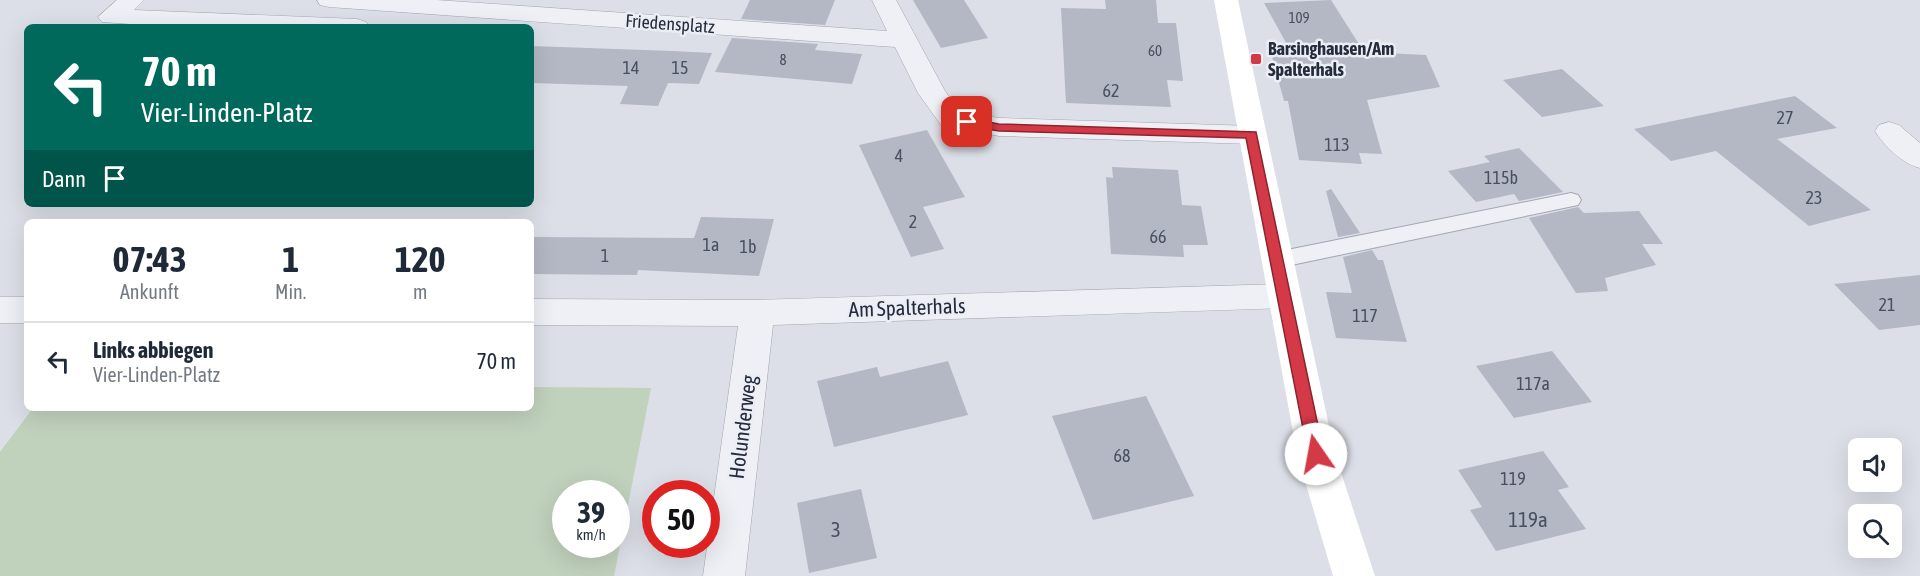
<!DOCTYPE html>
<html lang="de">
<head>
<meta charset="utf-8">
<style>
	:root { --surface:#fff; --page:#f6f6f7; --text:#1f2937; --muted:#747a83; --line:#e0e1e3 }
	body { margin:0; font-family:"Asap Condensed",sans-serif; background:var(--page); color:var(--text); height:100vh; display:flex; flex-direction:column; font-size:22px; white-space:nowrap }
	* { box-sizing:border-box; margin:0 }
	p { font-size:20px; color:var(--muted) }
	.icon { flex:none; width:33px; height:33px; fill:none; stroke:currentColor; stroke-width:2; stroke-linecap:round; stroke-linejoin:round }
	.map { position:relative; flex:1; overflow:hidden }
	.sheet { position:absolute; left:24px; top:219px; width:510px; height:192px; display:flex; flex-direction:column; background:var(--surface); border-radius:9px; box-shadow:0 6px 24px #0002 }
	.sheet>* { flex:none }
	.guide { position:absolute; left:24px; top:24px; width:510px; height:183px; border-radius:9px; box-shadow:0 6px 24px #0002; background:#00695c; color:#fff; overflow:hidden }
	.controls { position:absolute; left:1848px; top:438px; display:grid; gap:12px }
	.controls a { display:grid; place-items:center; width:54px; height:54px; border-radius:9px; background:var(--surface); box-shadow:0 6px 24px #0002; font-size:30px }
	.speed { position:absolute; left:552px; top:480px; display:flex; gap:12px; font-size:30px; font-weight:700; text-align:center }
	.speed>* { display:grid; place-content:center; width:78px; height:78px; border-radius:50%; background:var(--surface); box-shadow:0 6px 24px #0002; line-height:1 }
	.speed small { font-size:15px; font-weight:400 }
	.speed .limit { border:9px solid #d22; background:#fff; color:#111 }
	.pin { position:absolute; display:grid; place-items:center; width:51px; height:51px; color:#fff; margin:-26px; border-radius:12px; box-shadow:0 3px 9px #0006 }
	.me { position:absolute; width:66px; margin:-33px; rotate:348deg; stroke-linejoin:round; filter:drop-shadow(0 0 4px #0008) }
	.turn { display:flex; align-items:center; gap:21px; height:126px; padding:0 18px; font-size:27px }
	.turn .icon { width:78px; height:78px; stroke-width:2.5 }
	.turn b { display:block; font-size:42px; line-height:51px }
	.then { display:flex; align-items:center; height:57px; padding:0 18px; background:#0003; gap:12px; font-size:22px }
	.eta { display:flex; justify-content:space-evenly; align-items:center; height:102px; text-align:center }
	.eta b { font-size:36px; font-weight:700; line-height:42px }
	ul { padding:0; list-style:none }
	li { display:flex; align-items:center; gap:18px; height:78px; padding:0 18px; border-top:2px solid var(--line) }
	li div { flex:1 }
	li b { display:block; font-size:22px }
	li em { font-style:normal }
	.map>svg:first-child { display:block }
</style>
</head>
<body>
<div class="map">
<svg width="1920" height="576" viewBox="0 0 1920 576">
	<rect width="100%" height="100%" fill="#dcdfe7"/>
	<path fill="#c0d1bc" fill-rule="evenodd" d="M531 387 651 388 614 576H0V452L33 408H531ZM566 494H616V544H566Z"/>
	<path fill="#b3b8c4" d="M750 0H835L825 25 741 19Z
		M913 0H964L988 38 941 48Z
		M1105 0H1156L1158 23H1176L1183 81 1167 80 1171 107 1066 103 1061 8 1106 9Z
		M1331 0 1364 52 1426 55 1440 87 1367 100 1382 154 1359 153 1362 164 1299 160 1288 101H1284L1270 49 1290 50 1264 3Z
		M732 38 818 44 815 50 862 54 852 84 715 72Z
		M531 46 673 51 712 53 699 84 668 83 658 106 620 104 628 86 531 83Z
		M1562 69 1604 106 1542 117 1503 80Z
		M1795 96 1837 128 1777 139 1871 210 1809 226 1716 151 1671 161 1634 129Z
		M927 130 965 197 923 207 944 249 911 257 859 145Z
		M1519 148 1563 192 1519 201 1514 194 1476 202 1448 171 1490 162 1484 156Z
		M1112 167 1178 170 1182 205 1201 206 1208 245H1183L1184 257 1111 254 1106 177 1113 178Z
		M1331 189 1360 233 1338 237 1326 191Z
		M1578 207 1584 213 1639 211 1663 244H1642L1656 265 1605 278 1608 291 1576 293 1529 218Z
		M701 217 774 219 759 276 638 270 637 275 531 274V237L694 238Z
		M1372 250 1378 260H1383L1407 342 1336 338 1326 292 1352 293 1343 257Z
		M1920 275V325L1879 330 1834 284Z
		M1552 351 1592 402 1514 418 1476 366Z
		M948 361 968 415 834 447 817 381 877 367 880 377Z
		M1146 396 1194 496 1093 520 1052 416Z
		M1543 451 1569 487 1558 490 1586 529 1496 551 1470 510 1482 507 1458 470Z
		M861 489 877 558 809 573 797 503Z"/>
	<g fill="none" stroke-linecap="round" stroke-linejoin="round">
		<defs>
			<path id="lane" d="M1571 193 1578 195 1581 200 1578 205 1277 268 1269 266 1266 260 1269 254 1277 252Z"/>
			<path id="street" d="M117 0H144L134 10 357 19 366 22 370 27H172L102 22 98 17Z
				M317 0H436L887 31 872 0H896L945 91 960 112 999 118 1252 126 1262 129 1266 135 1262 141 1252 144 999 136 941 125 918 93 895 47 329 7 320 5Z
				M1889 122 1899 125 1920 143V168C1903 164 1884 146 1875 131L1879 125Z
				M1284 284 1296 287 1301 296 1296 305 1284 308 773 325 745 576H703L738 326 531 325V299L757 300Z
				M0 297H27V323H0Z"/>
		</defs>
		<use href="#lane" stroke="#a1a6b1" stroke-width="2"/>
		<use href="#street" stroke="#a1a6b1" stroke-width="1"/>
		<use href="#lane" fill="#eef0f5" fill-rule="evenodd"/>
		<use href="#street" fill="#eef0f5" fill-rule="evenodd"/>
		<path fill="#fff" fill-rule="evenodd" d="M1214 0H1238L1335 454 1375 576H1333L1297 454Z"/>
	</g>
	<path fill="#d43947" stroke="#8a252e" stroke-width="1.5" d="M967 118 999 124 1256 132 1324 454 1322 458 1316 460 1311 458 1308 454 1246 138 999 131 963 125V120Z"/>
	<rect fill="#d43947" stroke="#ebeef5" stroke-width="2" x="1250" y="53" width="12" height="12" rx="3"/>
	<g text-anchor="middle" stroke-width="5" stroke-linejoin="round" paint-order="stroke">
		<g font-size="15" fill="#484f5f">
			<text x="1299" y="23">109</text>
			<text x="1155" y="56">60</text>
			<text x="783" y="65">8</text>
		</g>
		<g font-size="18" fill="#252c3d" stroke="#ebeef5">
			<text transform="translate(670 24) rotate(4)" y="6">Friedensplatz</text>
		</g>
		<g font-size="18" font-weight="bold" fill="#252c3d" stroke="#ebeef5" text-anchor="start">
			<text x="1268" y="55">Barsinghausen/Am<tspan x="1268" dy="21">Spalterhals</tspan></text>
		</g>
		<g font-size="18" fill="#484f5f">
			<text x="631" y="74">14</text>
			<text x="680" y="74">15</text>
			<text x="1111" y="97">62</text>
			<text x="1785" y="124">27</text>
			<text x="1337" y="151">113</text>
			<text x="899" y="162">4</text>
			<text x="1501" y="184">115b</text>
			<text x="1814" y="204">23</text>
			<text x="913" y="228">2</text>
			<text x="1158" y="243">66</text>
			<text x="711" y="251">1a</text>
			<text x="748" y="253">1b</text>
			<text x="605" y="262">1</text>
			<text x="1887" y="311">21</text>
			<text x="1365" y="322">117</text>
			<text x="1533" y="390">117a</text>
			<text x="1122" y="462">68</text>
			<text x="1513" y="485">119</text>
		</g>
		<g font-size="21" fill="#252c3d" stroke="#ebeef5">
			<text transform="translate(907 308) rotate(-2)" y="7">Am Spalterhals</text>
			<text transform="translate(743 427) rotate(-83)" y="7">Holunderweg</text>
		</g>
		<g font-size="21" fill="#484f5f">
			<text x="1528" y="527">119a</text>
			<text x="836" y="537">3</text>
		</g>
	</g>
</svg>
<div class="controls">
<a><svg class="icon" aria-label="sound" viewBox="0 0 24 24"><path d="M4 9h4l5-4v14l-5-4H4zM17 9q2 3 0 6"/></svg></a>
<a><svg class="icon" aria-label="search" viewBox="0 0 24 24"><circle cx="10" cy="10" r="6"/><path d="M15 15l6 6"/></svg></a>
</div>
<div class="speed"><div>39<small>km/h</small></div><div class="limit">50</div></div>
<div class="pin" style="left:967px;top:122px;background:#d93025"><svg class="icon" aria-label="arrive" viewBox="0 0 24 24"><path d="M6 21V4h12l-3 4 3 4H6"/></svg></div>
<svg class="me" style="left:1316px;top:454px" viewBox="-20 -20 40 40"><circle r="19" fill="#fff"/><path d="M0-13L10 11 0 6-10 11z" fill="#d43947"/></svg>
<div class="guide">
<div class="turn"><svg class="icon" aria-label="left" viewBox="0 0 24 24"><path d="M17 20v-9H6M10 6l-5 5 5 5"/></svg><div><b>70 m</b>Vier-Linden-Platz</div></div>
<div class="then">Dann<svg class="icon" aria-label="arrive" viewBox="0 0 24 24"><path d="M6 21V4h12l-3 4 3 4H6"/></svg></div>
</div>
<section class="sheet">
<div class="eta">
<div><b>07:43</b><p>Ankunft</p></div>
<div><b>1</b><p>Min.</p></div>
<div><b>120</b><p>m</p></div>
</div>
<ul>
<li><svg class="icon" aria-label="left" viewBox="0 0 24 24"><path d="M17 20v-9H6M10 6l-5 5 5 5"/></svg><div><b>Links abbiegen</b><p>Vier-Linden-Platz</p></div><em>70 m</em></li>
</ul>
</section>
</div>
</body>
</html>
